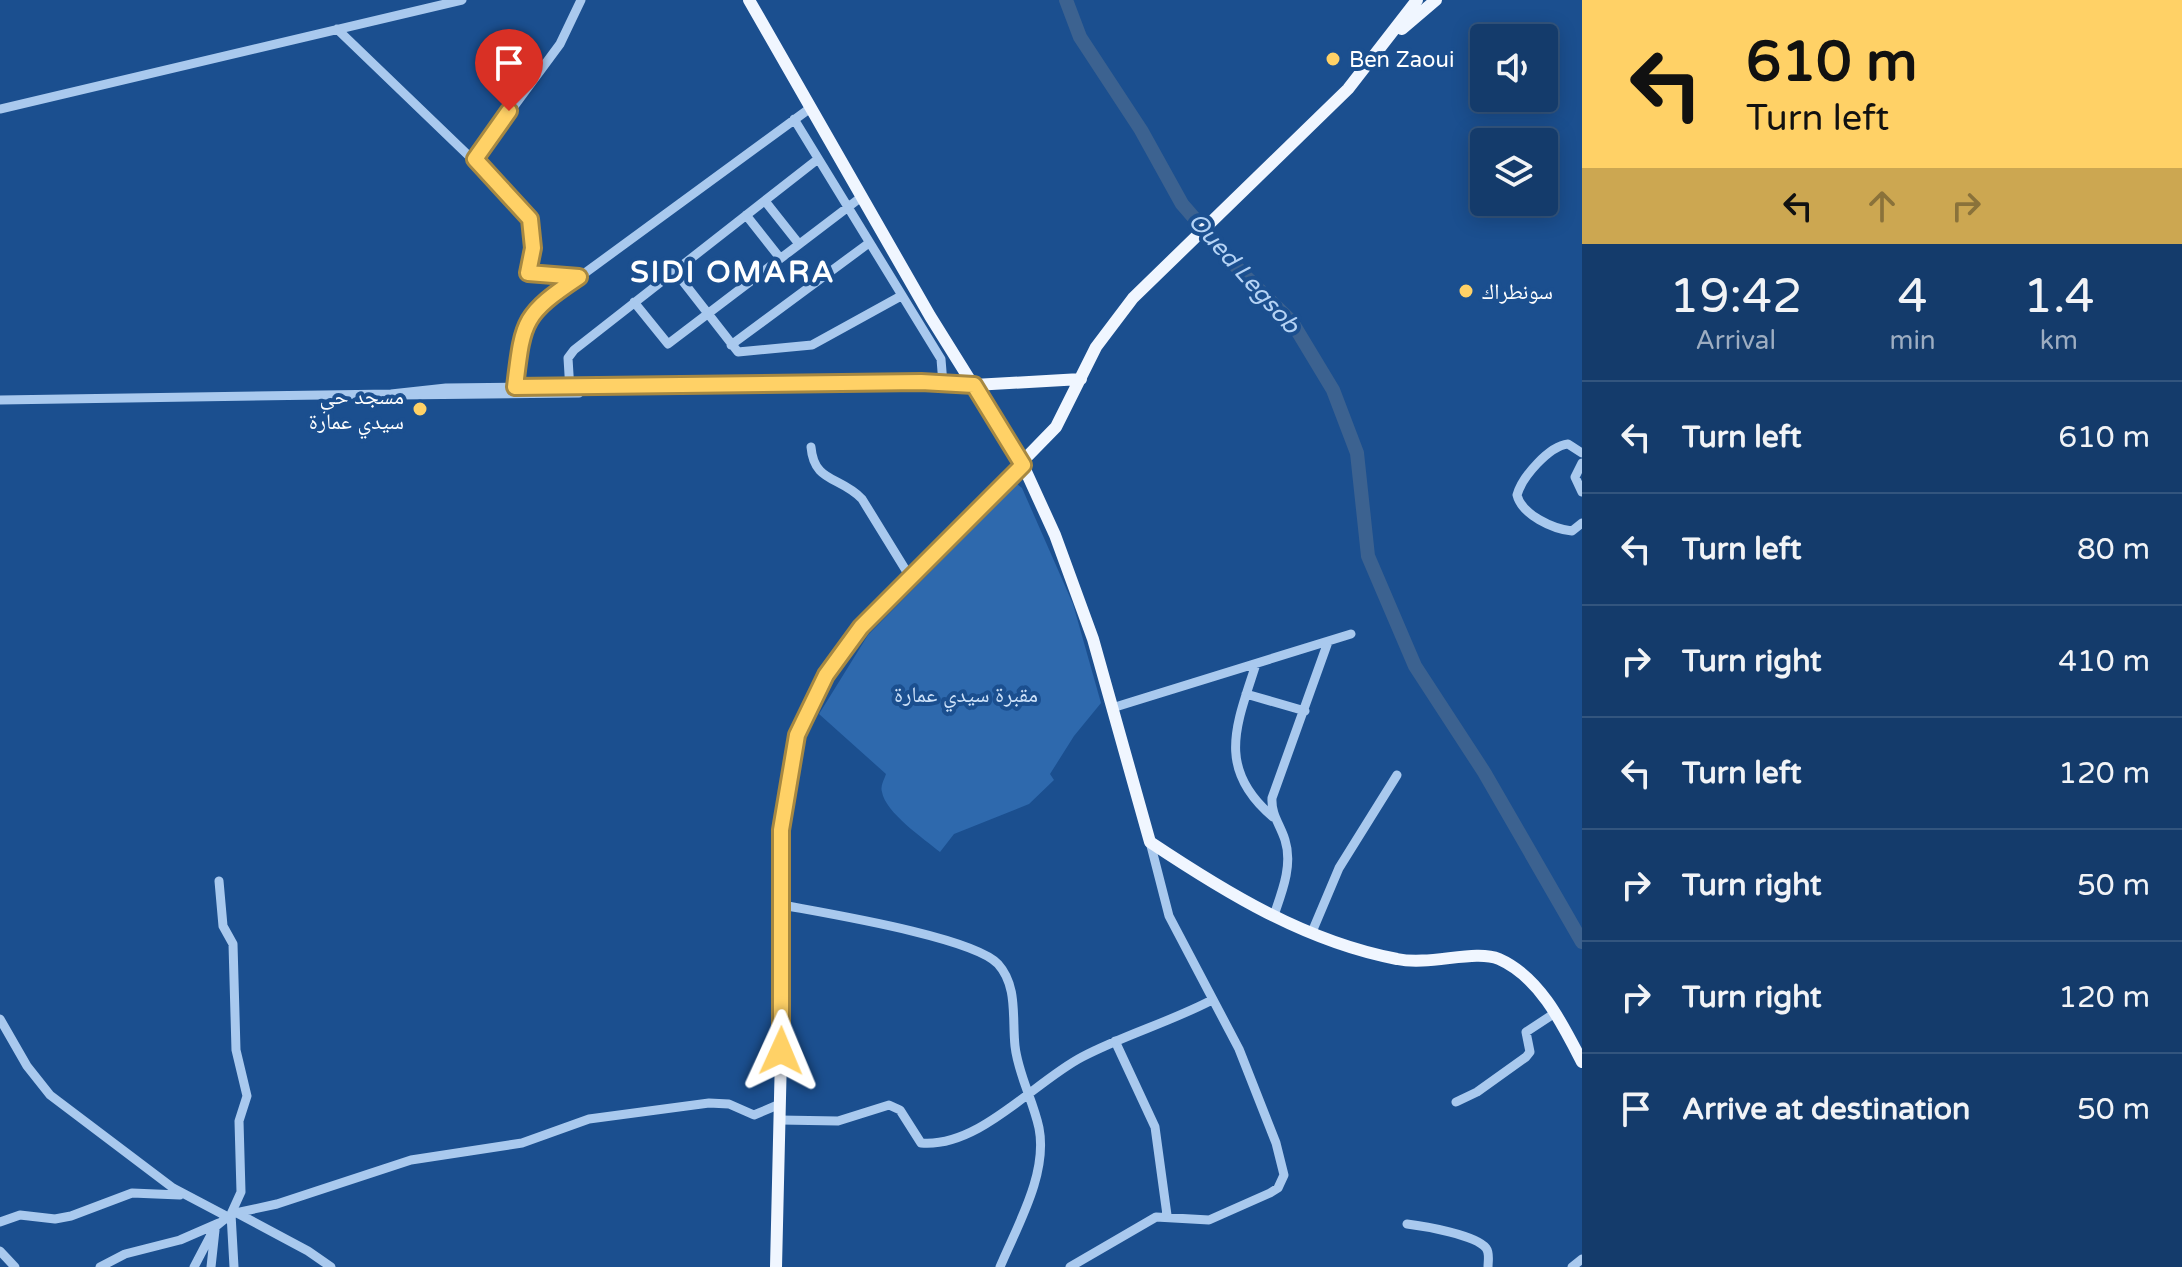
<!DOCTYPE html>
<html lang="en">
<head>
<meta charset="utf-8">
<style>
	:root { --surface:#143b6b; --page:#1d4271; --text:#f1f3f6; --muted:#9dadc1; --line:#33557e }
	body { margin:0; font-family:"Varela Round","Noto Naskh Arabic",sans-serif; background:var(--page); color:var(--text); height:100vh; display:flex; flex-direction:column; font-size:30px; white-space:nowrap }
	* { box-sizing:border-box; margin:0 }
	p { font-size:26px; color:var(--muted) }
	.icon { flex:none; width:44px; height:44px; fill:none; stroke:currentColor; stroke-width:2; stroke-linecap:round; stroke-linejoin:round }
	.map { position:relative; flex:1; overflow:hidden }
	.details { display:flex; flex-direction:column; background:var(--surface); width:600px }
	.details>* { flex:none }
	.top-card { background:#ffd166; color:#111; overflow:hidden }
	.tools { position:absolute; left:1470px; top:24px; display:grid; gap:16px }
	.tools a { display:grid; place-items:center; width:88px; height:88px; border-radius:8px; background:var(--surface); box-shadow:0 4px 20px #0003,0 0 0 2px var(--line); font-size:40px }
	.pin { position:absolute; display:grid; place-items:center; width:68px; height:68px; color:#fff; margin:-82px -34px; border-radius:50% 50% 50% 0; rotate:-45deg; box-shadow:0 0 8px #0007 }
	.pin .icon { rotate:45deg }
	.me { position:absolute; width:88px; margin:-44px; rotate:1deg; stroke-linejoin:round; filter:drop-shadow(0 0 6px #0008) }
	.turn { display:flex; align-items:center; gap:28px; height:168px; padding:0 32px; font-size:36px }
	.turn .icon { width:104px; height:104px; stroke-width:2.5 }
	.turn b { display:block; font-size:56px; line-height:68px }
	.lanes { display:flex; align-items:center; height:76px; padding:0 32px; background:#0003; justify-content:center; gap:40px; direction:ltr }
	.lanes .off { opacity:.35 }
	.eta { display:flex; justify-content:space-evenly; align-items:center; height:136px; text-align:center }
	.eta b { font-size:48px; font-weight:600; line-height:56px }
	ul { padding:0; list-style:none }
	li { display:flex; align-items:center; gap:24px; height:112px; padding:0 32px; border-top:2px solid var(--line) }
	li div { flex:1 }
	li b { display:block; font-size:30px }
	li em { font-style:normal }
	main { display:flex; flex:1; min-height:0 }
	.map>svg:first-child { display:block }
</style>
</head>
<body>
<main>
<div class="map">
<svg width="1582" height="1267" viewBox="0 0 1582 1267">
	<rect width="100%" height="100%" fill="#1b4f8f"/>
	<path fill="#2e69ad" d="M1017 484 1022 488 1073 604 1101 703 1074 736 1050 774 1054 780 1029 804 954 834 940 852C924 839 885 812 882 792 880 786 884 780 886 774L819 714 868 635Z"/>
	<g fill="none" stroke-linecap="round" stroke-linejoin="round">
		<path stroke="#3c6290" stroke-width="14" d="M1066 0 1080 37 1141 130 1182 204 1241 272 1292 322 1333 390 1357 453 1368 556 1415 666 1484 772 1582 942"/>
		<path stroke="#a9c9ee" stroke-width="9" d="M337 29 524 209 530 219 533 248 528 273 579 277
			M0 109 462 0
			M794 119 941 359 943 384
			M475 159 560 44 581 0
			M765 201 799 244
			M746 215 780 258
			M674 270 738 352 812 345 901 296
			M634 302 668 344 860 198
			M731 345 869 243
			M515 387 522 331 533 311 809 109
			M570 391 568 358 574 350 818 159
			M398 395 579 393
			M0 400 391 394 446 388 921 382 974 385
			M811 447C814 483 840 476 862 499L910 577
			M1582 453 1568 444C1549 446 1522 477 1517 495 1522 515 1553 529 1572 531L1582 523
			M1582 463 1575 477 1582 492
			M1256 664C1237 724 1215 768 1273 817
			M1246 694 1305 711
			M1112 708 1351 634
			M219 881 223 926 233 944 236 1050 247 1096 239 1121 241 1192 231 1214 234 1267
			M782 905C824 913 973 937 998 964 1018 986 1012 1018 1015 1046 1018 1074 1033 1100 1039 1128 1048 1174 1017 1226 1000 1267
			M1274 915C1282 892 1293 865 1285 840 1280 824 1271 815 1272 798L1328 642
			M1312 932 1339 868 1397 775
			M0 1019 27 1066 50 1095 173 1188 228 1217
			M1115 1041 1155 1127 1167 1215
			M1456 1102 1477 1092 1526 1057 1530 1052 1526 1032 1555 1013
			M780 1120 838 1121 889 1105 900 1110 921 1143C979 1148 1034 1082 1082 1057 1124 1035 1170 1022 1212 1000
			M237 1213 308 1251 331 1267
			M0 1222 20 1215 55 1219 71 1216 132 1193 180 1195
			M1407 1224C1424 1226 1476 1235 1486 1248 1490 1253 1488 1261 1488 1267
			M0 1251 15 1267
			M100 1267 125 1254 180 1240 219 1223
			M194 1267 215 1227 231 1214 277 1204 411 1160 522 1143 589 1119 709 1103 729 1104 754 1115 780 1104
			M211 1267 215 1230
			M1070 1267 1156 1217 1209 1220 1270 1193 1278 1188 1284 1175 1276 1143 1239 1049 1169 916 1150 842
			M1572 1267 1582 1259"/>
		<path stroke="#f0f6ff" stroke-width="12" d="M749 0 930 316 1023 465 1055 535 1093 639 1150 842C1225 892 1306 942 1397 959 1430 966 1475 949 1499 959 1540 977 1563 1025 1582 1062
			M1402 29 1436 0
			M974 385 1081 379
			M776 1267 783 971 781 830 797 735 810 705 861 627 1056 427 1096 347 1133 298 1348 89 1417 0"/>
	</g>
	<g fill="none" stroke-linecap="round" stroke-linejoin="round">
		<defs>
			<path id="route" d="M509 111 475 159 530 219 533 248 528 273 579 277C522 315 523 321 515 387L921 382 974 385 1023 465 861 627 826 675 797 735 781 830V1051"/>
		</defs>
		<use href="#route" stroke="#a68842" stroke-width="20"/>
		<use href="#route" stroke="#ffd166" stroke-width="14"/>
	</g>
	<g fill="#ffd166" stroke="#1b4f8f" stroke-width="3">
		<circle cx="1333" cy="59" r="8"/>
		<circle cx="1466" cy="291" r="8"/>
		<circle cx="420" cy="409" r="8"/>
	</g>
	<g text-anchor="middle" stroke-width="8" stroke-linejoin="round" paint-order="stroke">
		<g font-size="22" fill="#fff" stroke="#1b4f8f" text-anchor="start">
			<text x="1349" y="67">Ben Zaoui</text>
			<text x="1482" y="299">سونطراك</text>
			<text x="404" y="404" text-anchor="end">مسجد حي<tspan x="404" dy="25">سيدي عمارة</tspan></text>
		</g>
		<g font-size="22" fill="#cfe3fa" stroke="#1b4f8f">
			<text x="966" y="702">مقبرة سيدي عمارة</text>
		</g>
		<g font-size="24" font-style="italic" fill="#b5d3f5" stroke="#1b4f8f">
			<text transform="translate(1244 273) rotate(48)" y="8">Oued Legsob</text>
		</g>
		<g font-size="30" font-weight="bold" letter-spacing="2" fill="#fff" stroke="#1b4f8f">
			<text x="733" y="282">SIDI OMARA</text>
		</g>
	</g>
</svg>
<div class="tools">
<a><svg class="icon" aria-label="sound" viewBox="0 0 24 24"><path d="M4 9h4l5-4v14l-5-4H4zM17 9q2 3 0 6"/></svg></a>
<a><svg class="icon" aria-label="layers" viewBox="0 0 24 24"><path d="M12 4l9 5-9 5-9-5zM3 14l9 5 9-5"/></svg></a>
</div>
<div class="pin" style="left:509px;top:111px;background:#d93025"><svg class="icon" aria-label="arrive" viewBox="0 0 24 24"><path d="M6 21V4h12l-3 4 3 4H6"/></svg></div>
<svg class="me" style="left:781px;top:1051px" viewBox="-20 -20 40 40"><path d="M0-17L14 15 0 8-14 15z" fill="#ffd166" stroke="#fff" stroke-width="4"/></svg>
</div>
<section class="details">
<div class="top-card">
<div class="turn"><svg class="icon" aria-label="left" viewBox="0 0 24 24"><path d="M17 20v-9H6M10 6l-5 5 5 5"/></svg><div><b>610 m</b>Turn left</div></div>
<div class="lanes"><svg class="icon" aria-label="left" viewBox="0 0 24 24"><path d="M17 20v-9H6M10 6l-5 5 5 5"/></svg><svg class="icon off" aria-label="ahead" viewBox="0 0 24 24"><path d="M12 20V5M6 11l6-6 6 6"/></svg><svg class="icon off" aria-label="right" viewBox="0 0 24 24"><path d="M7 20v-9h11M14 6l5 5-5 5"/></svg></div>
</div>
<div class="eta">
<div><b>19:42</b><p>Arrival</p></div>
<div><b>4</b><p>min</p></div>
<div><b>1.4</b><p>km</p></div>
</div>
<ul>
<li><svg class="icon" aria-label="left" viewBox="0 0 24 24"><path d="M17 20v-9H6M10 6l-5 5 5 5"/></svg><div><b>Turn left</b></div><em>610 m</em></li>
<li><svg class="icon" aria-label="left" viewBox="0 0 24 24"><path d="M17 20v-9H6M10 6l-5 5 5 5"/></svg><div><b>Turn left</b></div><em>80 m</em></li>
<li><svg class="icon" aria-label="right" viewBox="0 0 24 24"><path d="M7 20v-9h11M14 6l5 5-5 5"/></svg><div><b>Turn right</b></div><em>410 m</em></li>
<li><svg class="icon" aria-label="left" viewBox="0 0 24 24"><path d="M17 20v-9H6M10 6l-5 5 5 5"/></svg><div><b>Turn left</b></div><em>120 m</em></li>
<li><svg class="icon" aria-label="right" viewBox="0 0 24 24"><path d="M7 20v-9h11M14 6l5 5-5 5"/></svg><div><b>Turn right</b></div><em>50 m</em></li>
<li><svg class="icon" aria-label="right" viewBox="0 0 24 24"><path d="M7 20v-9h11M14 6l5 5-5 5"/></svg><div><b>Turn right</b></div><em>120 m</em></li>
<li><svg class="icon" aria-label="arrive" viewBox="0 0 24 24"><path d="M6 21V4h12l-3 4 3 4H6"/></svg><div><b>Arrive at destination</b></div><em>50 m</em></li>
</ul>
</section>
</main>
</body>
</html>
